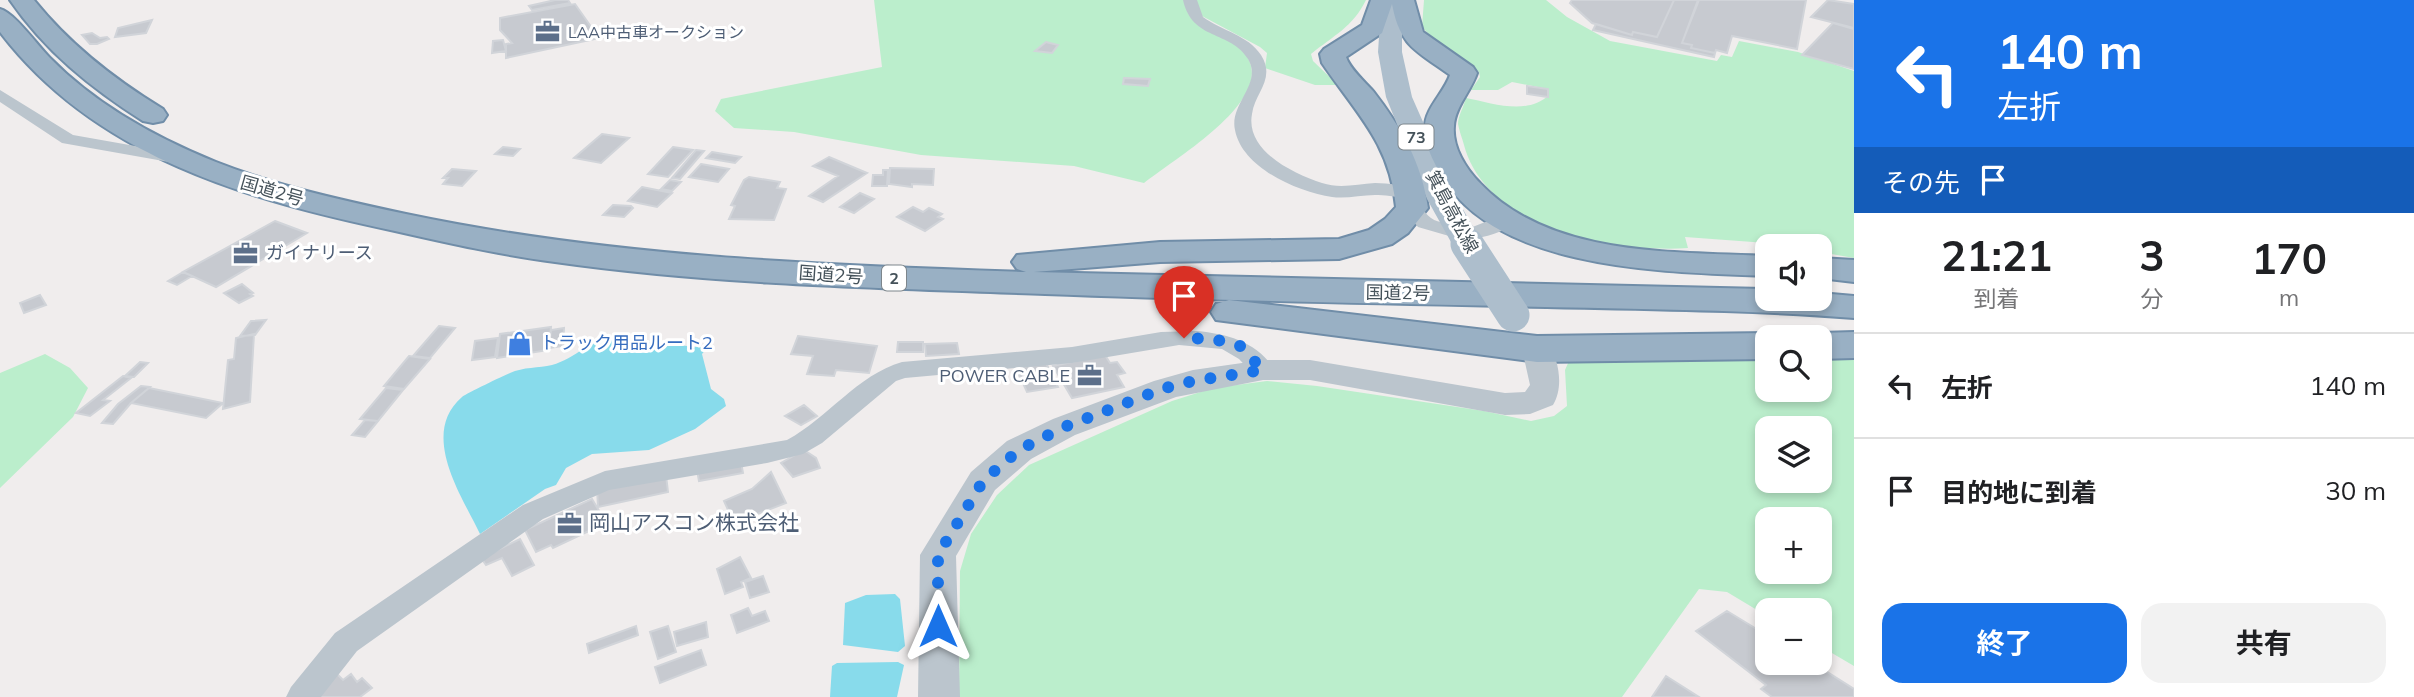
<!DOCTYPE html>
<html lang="ja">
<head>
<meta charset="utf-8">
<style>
	:root { --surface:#fff; --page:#f2f2f2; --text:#202124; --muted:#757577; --line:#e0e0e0; --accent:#1a73e8 }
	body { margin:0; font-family:Mulish,"Noto Sans JP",sans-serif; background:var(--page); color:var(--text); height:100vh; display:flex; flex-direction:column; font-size:26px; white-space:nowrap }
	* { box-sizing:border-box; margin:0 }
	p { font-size:23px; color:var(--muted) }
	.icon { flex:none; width:38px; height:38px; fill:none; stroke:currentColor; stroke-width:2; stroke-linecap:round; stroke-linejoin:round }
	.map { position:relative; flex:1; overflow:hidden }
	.sheet { display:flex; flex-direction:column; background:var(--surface); width:560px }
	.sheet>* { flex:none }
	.top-card { background:#1a73e8; color:#fff; overflow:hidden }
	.tools { position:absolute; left:1755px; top:234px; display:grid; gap:14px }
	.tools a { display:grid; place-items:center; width:77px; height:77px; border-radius:14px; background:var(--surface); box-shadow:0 4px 10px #0003; font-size:35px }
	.pin { position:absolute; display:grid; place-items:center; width:60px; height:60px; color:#fff; margin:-72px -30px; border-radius:50% 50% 50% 0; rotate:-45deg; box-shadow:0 0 7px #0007 }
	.pin .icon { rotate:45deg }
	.me { position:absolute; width:77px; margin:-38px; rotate:0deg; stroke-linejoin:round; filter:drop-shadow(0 0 5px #0008) }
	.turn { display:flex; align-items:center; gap:24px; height:147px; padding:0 28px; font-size:32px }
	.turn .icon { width:91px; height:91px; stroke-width:2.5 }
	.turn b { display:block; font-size:49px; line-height:60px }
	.then { display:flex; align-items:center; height:66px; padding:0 28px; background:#0003; gap:14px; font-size:26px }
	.eta { display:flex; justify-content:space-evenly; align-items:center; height:119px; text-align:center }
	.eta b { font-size:42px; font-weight:700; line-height:49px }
	.button { display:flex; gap:14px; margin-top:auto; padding:14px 28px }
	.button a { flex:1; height:80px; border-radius:21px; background:var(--accent); color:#fff; font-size:28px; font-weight:700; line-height:80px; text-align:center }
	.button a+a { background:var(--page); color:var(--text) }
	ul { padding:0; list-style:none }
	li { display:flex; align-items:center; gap:21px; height:105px; padding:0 28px; border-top:2px solid var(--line) }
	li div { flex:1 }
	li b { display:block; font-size:26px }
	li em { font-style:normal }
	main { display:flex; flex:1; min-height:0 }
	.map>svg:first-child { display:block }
</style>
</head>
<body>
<main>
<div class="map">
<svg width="1854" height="697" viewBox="0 0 1854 697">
	<rect width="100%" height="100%" fill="#f0eded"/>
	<path fill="#bec" fill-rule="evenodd" d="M874 0H1184C1188 25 1204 27 1224 38 1308 81 1179 155 1144 183L1074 166 921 155 794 132 734 128 715 111 721 99 882 67Z
		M1196 0H1366C1353 27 1333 36 1311 54L1313 61 1338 85H1315L1265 68 1267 53 1260 47 1202 16Z
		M1424 0H1546L1567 17 1610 41 1717 61 1721 55 1732 57 1739 41 1798 52 1854 71V258L1820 252V247L1685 237 1688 248C1613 253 1486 229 1464 145 1462 138 1459 130 1458 124 1458 116 1464 106 1466 98 1493 103 1526 116 1549 95L1548 89 1512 82 1498 90H1471L1480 77 1479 72 1440 46 1422 27Z
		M45 354 70 368 88 388 73 417 0 488V373Z
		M1767 354 1768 390H1820V354H1854V666L1820 646V611H1768L1767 616 1727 592 1699 589 1622 697H959L960 571 971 534 997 495 1029 465 1172 401 1213 388 1267 381 1317 386 1484 411 1531 421 1554 416 1567 406 1565 370 1569 361ZM1768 429H1820V481H1768ZM1768 520H1820V572H1768Z"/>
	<path fill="#88dbeb" d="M615 335 619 339 707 348 702 354 711 389 724 399 726 406 695 429 649 450 592 454 566 468 556 485 545 489 480 534C462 496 419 434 462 397 467 393 503 376 510 373 523 367 539 368 552 365 575 359 592 338 615 335Z
		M895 594 900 599 905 646 898 652 843 645 845 603 866 595Z
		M898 662 904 665 897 697H830L832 666 837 663Z"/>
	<path fill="#c7cad0" stroke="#d1d4d9" stroke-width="2" d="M555 0H568L570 3 532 10 529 6Z
		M1572 0H1674L1657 37 1633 32 1632 35 1592 23 1570 3Z
		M1674 0H1698L1682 43 1692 45 1691 48 1715 53 1714 57 1593 30 1596 24 1632 35 1633 32 1657 37Z
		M1699 0H1806L1797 49 1732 36 1727 53 1716 50 1715 53 1691 48 1692 45 1682 43Z
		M1828 0 1854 4V28L1811 17Z
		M575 4 599 38 506 58V44L512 43 500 30V18Z
		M152 20 146 33 115 37 118 28Z
		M1833 23 1854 29V69L1802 55Z
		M92 33 100 38 107 37 109 39 97 44H90L82 35Z
		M503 40 506 51 492 53 493 41Z
		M1046 42 1058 45 1052 53 1035 51Z
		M1124 78 1150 79 1148 86 1123 84Z
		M1527 86 1548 89V97L1527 94Z
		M602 134 629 138 601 163 574 158Z
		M503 147 520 149 513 156 495 154Z
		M673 147 693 150 668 177 648 174Z
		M696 150 704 151 680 179 672 178Z
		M712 152 741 157 735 163 706 158Z
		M829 157 867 173 823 202 809 196 838 176 813 166Z
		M701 164 729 169 718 182 689 177Z
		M890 168 934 169 933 185 912 184V187L889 184Z
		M452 169 476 171 462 186 443 184 448 178H443Z
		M883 170H888L887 186H872L873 175H883Z
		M749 177 780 182 777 188 786 189 774 220 729 219 735 206 731 205 744 180Z
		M670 180 681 182 672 191 661 189Z
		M642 187 672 193 657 207 628 201Z
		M860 193 874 199 854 213 840 207Z
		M613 205 631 206 633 208 624 217 603 215Z
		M913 207 923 212 929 208 942 214 938 217 943 219 925 231 897 217Z
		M275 221 307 233 216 287 183 272Z
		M183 272 192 276 177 285 168 281Z
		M242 284 253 293 250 294 253 296 239 303 224 293Z
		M40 295 46 305 24 313 20 303Z
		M266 320 255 335 240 336 251 321Z
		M439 326 455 328 430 358 413 356Z
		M551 327 549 350 497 358 500 334Z
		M564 328 563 346 549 348 551 330Z
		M254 334 250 402 223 409 228 360 234 359 236 338Z
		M798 336 877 346 869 373 836 370 834 376 807 374 813 356 791 354Z
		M498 338 495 357 472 360 475 341Z
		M898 342H923V352H897Z
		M957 343 959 354 926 356 925 344Z
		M1105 355 1110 363 1117 362 1125 373 1117 375 1124 387 1072 398 1053 366Z
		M409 356 430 359 404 389 384 386Z
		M140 362 148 363 134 377 125 376Z
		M1046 363 1058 387 1027 392 1016 368Z
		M123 376 131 378 103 400 110 401 90 416 76 413Z
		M141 386 150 387 131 403 113 424 102 423 118 404Z
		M149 388 223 403 206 418 131 403Z
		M386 388 403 390 378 421 360 419Z
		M804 405 817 416 801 425 785 416Z
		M365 420 378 421 365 437 352 435Z
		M804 450 816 458 820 468 793 477 781 463Z
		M741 462 743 473 699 481 697 470Z
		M771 472 786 503 734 523 724 501 752 489Z
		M666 475 668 492 598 507 597 488Z
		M592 499 604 519 589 526 591 530 553 548 551 545 536 552 525 530Z
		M520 539 534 565 512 576 502 558 486 565 481 558Z
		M740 557 751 578 741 582 743 587 725 594 717 569Z
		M763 576 769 592 750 598 745 582Z
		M748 608 752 616 765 611 769 621 737 633 731 615Z
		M1727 611 1768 636V663H1813L1854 689V697H1772L1761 689 1766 685 1696 631Z
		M706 622 708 637 677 646 674 632Z
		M636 626 638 635 589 653 587 644Z
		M668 626 676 652 658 659 650 632Z
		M701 650 706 665 660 683 655 667Z
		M333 670 343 680 351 674 357 682 362 678 372 688 360 697H317Z
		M1666 676 1699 697H1652Z"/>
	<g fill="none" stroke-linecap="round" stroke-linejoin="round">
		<defs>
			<path id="trunk" d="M10 0H34C70 45 114 79 163 109L167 115 163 121 153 123 143 121C91 88 45 51 10 0Z
				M1371 0H1414L1423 32 1473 67 1477 73C1471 91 1455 107 1454 126 1452 147 1466 169 1480 183 1551 258 1673 251 1768 256V276C1669 272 1495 272 1440 173 1432 159 1424 143 1425 127 1425 108 1444 93 1450 75 1417 51 1400 47 1392 4L1382 33 1346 57C1350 69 1364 81 1373 91 1401 127 1422 163 1428 208L1408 233 1392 244 1339 259 1160 262 1034 272 1764 289H1768V299H1820V293L1854 296V318C1739 309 1623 309 1508 306 1354 303 1199 300 1045 294 882 288 717 285 555 262 501 255 448 243 395 231 248 200 95 157 0 32V9C15 13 37 45 50 58 95 104 156 138 216 162 277 186 341 200 406 214 610 257 818 265 1026 272L1017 269 1012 262 1017 255 1160 242 1339 239 1369 230 1385 219 1396 207C1390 143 1356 113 1322 63L1320 54 1324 49 1362 25Z
				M1820 258 1854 260V282L1820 278Z
				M1229 300 1537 336 1768 333 1782 338H1768V359L1537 362 1216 320 1211 312 1216 304Z
				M1854 332V358L1820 359V338H1806L1820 333Z"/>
		</defs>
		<use href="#trunk" stroke="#708da8" stroke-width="4"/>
		<path fill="#bbc5cd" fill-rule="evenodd" d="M1183 0H1197L1203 17C1222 31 1248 35 1261 55 1276 79 1255 92 1252 114 1245 151 1294 174 1322 183 1340 189 1357 184 1375 183 1389 183 1404 186 1418 189L1420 193 1418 197C1404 200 1389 194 1375 195 1361 195 1346 199 1332 197 1298 192 1242 168 1235 130 1229 104 1263 84 1248 59 1230 30 1192 41 1183 0Z
			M0 90 73 135 186 155 195 160 186 165 62 143 0 102Z
			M1412 202C1422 205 1423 212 1431 218 1439 224 1451 222 1459 230L1449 236 1418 227 1402 208Z
			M1508 213 1518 219C1508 230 1491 236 1477 238L1467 232 1470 228Z
			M1197 331C1228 334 1257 342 1275 370L1271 376 1263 378 1255 376 1239 359 1222 349 1179 345 1072 363 905 378 896 381 822 443 803 454 767 463 609 490 543 519 357 651 321 697H286L291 687 335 633 523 505 605 471 787 440C828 418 857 375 902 362L1072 347 1161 332Z"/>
		<path fill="#bbc5cd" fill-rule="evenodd" d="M1537 339 1548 342C1559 360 1564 387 1553 405L1530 414 1505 415 1310 380H1263L1176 397 1075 435 1031 459 995 490 956 556 960 697H918L920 555 971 472 1007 441 1053 419 1154 381 1193 370 1263 360H1310L1505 393 1525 392 1530 385 1522 349 1526 342Z"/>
		<path fill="#adbecc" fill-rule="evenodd" d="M1374 0H1396L1402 22V52L1412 97 1457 199 1483 244 1478 251 1467 254 1456 251 1427 199 1386 97 1378 52 1380 22Z"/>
		<use href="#trunk" fill="#99b0c4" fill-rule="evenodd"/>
		<path stroke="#adbecc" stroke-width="33" d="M1467 244 1513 315"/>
	</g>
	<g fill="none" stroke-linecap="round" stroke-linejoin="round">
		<path stroke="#1a73e8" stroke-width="12" stroke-dasharray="0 21.6" d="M938 626V555L983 481 1019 450 1064 427 1165 388 1193 381 1263 370 1240 346 1214 339 1184 338"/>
	</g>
	<defs>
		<symbol id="office-bare" viewBox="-9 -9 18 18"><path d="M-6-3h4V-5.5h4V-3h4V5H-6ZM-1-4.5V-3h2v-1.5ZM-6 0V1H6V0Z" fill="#5c6f8a" stroke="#fff" stroke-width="2.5" paint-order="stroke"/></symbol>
		<symbol id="shop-bare" viewBox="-9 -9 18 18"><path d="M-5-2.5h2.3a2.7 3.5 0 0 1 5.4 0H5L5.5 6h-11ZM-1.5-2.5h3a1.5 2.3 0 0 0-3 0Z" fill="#3f7fe0" stroke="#fff" stroke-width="2.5" paint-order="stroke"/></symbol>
	</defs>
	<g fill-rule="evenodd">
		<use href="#office-bare" x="530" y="14" width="35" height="35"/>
		<use href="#office-bare" x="228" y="236" width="35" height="35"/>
		<use href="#shop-bare" x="502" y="326" width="35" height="35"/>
		<use href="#office-bare" x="1072" y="358" width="35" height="35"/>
		<use href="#office-bare" x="552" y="506" width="35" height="35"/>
	</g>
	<g text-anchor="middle" stroke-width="6" stroke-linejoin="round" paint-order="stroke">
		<g font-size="16" fill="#4e5e75" stroke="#fff" text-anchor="start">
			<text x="568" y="38">LAA中古車オークション</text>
		</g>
		<g fill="#fff" stroke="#7d868c" stroke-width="2">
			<rect x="1398.5" y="124.5" width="35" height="25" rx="5"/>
			<rect x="882" y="265.5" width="24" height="25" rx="5"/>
		</g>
		<g font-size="16" font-weight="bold" fill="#45525a">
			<text x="1416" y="143">73</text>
			<text x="894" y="284">2</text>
		</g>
		<g font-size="18" fill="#45525a" stroke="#fff">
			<text transform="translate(272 191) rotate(16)" y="6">国道2号</text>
			<text transform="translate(1452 212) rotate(62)" y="6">箕島高松線</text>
			<text transform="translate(831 275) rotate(4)" y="6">国道2号</text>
			<text transform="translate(1398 293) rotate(1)" y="6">国道2号</text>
		</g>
		<g font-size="18" fill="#4e5e75" stroke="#fff" text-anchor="start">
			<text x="266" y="259">ガイナリース</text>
			<text x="1070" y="382" text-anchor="end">POWER CABLE</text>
		</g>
		<g font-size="18" fill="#366cbe" stroke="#fff" text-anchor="start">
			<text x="540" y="349">トラック用品ルート2</text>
		</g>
		<g font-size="21" fill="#4e5e75" stroke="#fff" text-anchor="start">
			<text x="589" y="530">岡山アスコン株式会社</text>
		</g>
	</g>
</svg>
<div class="tools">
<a><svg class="icon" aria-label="sound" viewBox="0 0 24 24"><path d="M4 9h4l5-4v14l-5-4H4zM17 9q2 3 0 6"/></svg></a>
<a><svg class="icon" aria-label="search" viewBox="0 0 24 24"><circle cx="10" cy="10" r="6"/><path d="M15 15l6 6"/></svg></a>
<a><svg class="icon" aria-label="layers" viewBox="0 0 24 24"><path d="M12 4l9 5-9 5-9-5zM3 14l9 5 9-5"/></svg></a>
<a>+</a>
<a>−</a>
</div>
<div class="pin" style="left:1184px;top:338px;background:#d93025"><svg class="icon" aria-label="arrive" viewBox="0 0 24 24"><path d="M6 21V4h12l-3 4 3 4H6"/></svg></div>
<svg class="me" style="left:938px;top:626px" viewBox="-20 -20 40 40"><path d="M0-17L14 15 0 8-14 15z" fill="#1a73e8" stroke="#fff" stroke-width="4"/></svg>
</div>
<section class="sheet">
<div class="top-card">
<div class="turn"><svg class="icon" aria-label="left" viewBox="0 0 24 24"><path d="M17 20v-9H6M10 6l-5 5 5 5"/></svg><div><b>140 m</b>左折</div></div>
<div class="then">その先<svg class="icon" aria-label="arrive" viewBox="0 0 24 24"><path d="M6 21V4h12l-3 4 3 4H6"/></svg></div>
</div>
<div class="eta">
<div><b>21:21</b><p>到着</p></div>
<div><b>3</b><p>分</p></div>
<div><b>170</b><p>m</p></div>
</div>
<ul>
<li><svg class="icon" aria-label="left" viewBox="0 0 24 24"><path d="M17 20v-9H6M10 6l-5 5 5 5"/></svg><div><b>左折</b></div><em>140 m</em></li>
<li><svg class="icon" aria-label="arrive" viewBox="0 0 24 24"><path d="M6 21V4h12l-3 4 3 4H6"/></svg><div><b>目的地に到着</b></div><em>30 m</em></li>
</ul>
<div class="button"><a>終了</a><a>共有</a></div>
</section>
</main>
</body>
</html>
